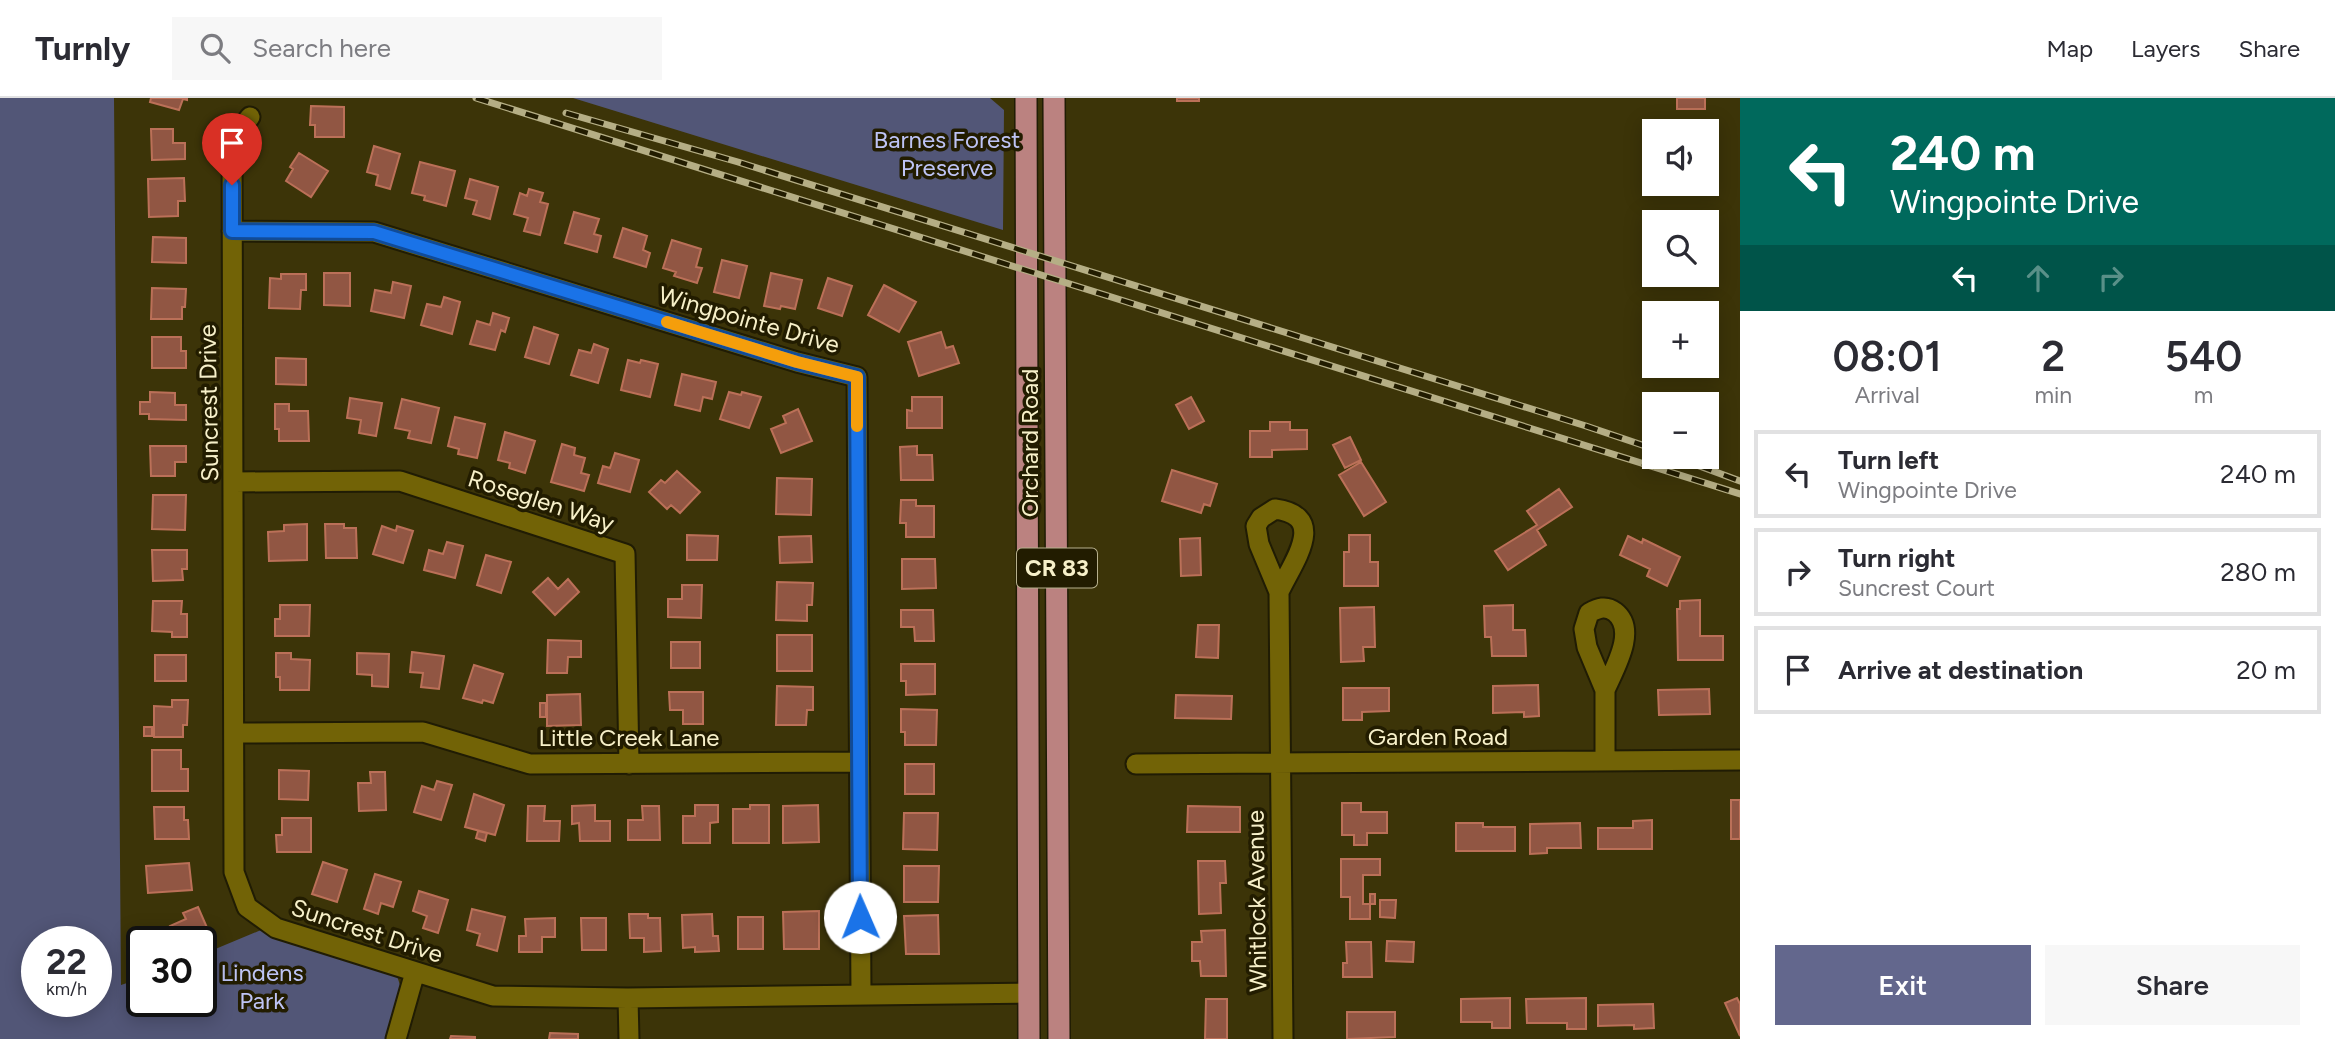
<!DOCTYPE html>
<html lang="en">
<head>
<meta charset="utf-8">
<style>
	:root { --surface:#fff; --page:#f7f7f7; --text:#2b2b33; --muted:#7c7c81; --line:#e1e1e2; --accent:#63678d }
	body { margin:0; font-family:Figtree,sans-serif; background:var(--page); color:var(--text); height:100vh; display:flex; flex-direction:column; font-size:26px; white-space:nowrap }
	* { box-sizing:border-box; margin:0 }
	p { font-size:23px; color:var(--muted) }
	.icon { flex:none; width:38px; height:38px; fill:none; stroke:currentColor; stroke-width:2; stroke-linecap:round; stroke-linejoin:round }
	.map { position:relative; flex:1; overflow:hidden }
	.side { display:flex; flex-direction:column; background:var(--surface); width:595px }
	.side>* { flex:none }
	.hud { background:#00695c; color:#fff; overflow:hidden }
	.tools { position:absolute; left:1642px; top:21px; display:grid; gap:14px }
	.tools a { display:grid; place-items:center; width:77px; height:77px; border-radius:0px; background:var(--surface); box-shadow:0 4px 18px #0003; font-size:35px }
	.speed { position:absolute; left:21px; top:828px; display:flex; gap:14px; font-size:35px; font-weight:700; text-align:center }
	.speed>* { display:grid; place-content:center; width:91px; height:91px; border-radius:50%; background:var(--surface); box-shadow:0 4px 18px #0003; line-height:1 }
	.speed small { font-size:18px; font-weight:400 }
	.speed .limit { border:4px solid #111; border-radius:10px; background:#fff; color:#111 }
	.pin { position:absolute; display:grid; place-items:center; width:60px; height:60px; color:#fff; margin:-72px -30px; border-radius:50% 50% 50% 0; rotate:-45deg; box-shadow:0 0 7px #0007 }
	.pin .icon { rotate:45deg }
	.me { position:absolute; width:77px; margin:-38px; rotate:359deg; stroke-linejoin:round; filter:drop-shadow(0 0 5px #0008) }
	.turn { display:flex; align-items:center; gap:24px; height:147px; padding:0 35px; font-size:32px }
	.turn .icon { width:91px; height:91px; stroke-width:2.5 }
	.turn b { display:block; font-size:49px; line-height:60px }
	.lanes { display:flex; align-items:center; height:66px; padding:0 35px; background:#0003; justify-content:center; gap:35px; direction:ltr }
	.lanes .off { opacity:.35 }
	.eta { display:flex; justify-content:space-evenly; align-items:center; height:119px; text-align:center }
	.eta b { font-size:42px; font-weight:600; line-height:49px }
	.cta { display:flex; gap:14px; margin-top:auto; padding:14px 35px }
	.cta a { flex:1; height:80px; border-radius:0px; background:var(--accent); color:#fff; font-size:28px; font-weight:600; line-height:80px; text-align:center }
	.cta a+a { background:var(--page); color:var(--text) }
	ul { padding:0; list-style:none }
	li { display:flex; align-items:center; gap:21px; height:88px; margin:0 14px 10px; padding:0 21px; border:4px solid var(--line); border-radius:0px }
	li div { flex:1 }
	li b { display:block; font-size:26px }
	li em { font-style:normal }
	header { display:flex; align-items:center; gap:42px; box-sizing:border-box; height:98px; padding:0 35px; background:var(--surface); border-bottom:2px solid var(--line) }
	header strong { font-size:33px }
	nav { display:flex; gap:38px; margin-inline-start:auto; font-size:24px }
	.search { width:490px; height:63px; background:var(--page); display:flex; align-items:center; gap:18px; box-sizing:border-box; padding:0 24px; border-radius:0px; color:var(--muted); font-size:26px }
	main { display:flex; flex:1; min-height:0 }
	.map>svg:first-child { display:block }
</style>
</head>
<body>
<header>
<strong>Turnly</strong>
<div class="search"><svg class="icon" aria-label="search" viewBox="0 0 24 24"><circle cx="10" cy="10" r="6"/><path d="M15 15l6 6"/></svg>Search here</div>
<nav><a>Map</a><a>Layers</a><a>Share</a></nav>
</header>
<main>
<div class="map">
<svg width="1740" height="941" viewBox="0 0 1740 941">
	<rect width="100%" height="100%" fill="#3c3408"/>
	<path fill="#525677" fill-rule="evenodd" d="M0 0H114L121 887 142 880V903H201V857L261 832 397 878 401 890 390 941H0ZM37 844H96V903H37Z
		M573 0H990L1004 12 1003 132Z"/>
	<path fill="#915643" stroke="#bb7058" stroke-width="2" d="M151 0H187V2L183 1 179 12 150 4Z
		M1177 0H1199V3H1177Z
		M1677 0H1705V11H1677Z
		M311 8 344 9V39H315V27H310Z
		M151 31H173V45H185V61L152 62Z
		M374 48 400 56 390 91 376 87 378 77 367 74Z
		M299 55 328 73 311 99 286 83 293 71 290 69Z
		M420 64 455 73 446 108 424 102 425 98 412 95Z
		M184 80 185 103H178V118L149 119 148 81Z
		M470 81 498 89 490 121 473 116 477 103 465 100Z
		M529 91 543 95 540 104 548 106 540 137 524 133 528 120 514 116 520 95 527 98Z
		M574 114 599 121 594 136 601 138 597 154 565 145Z
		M623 130 647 138 643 152 650 155 646 169 614 159Z
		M153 139 186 140V165L152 164Z
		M672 142 701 151 696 169 702 170 697 185 674 178 676 174 663 170Z
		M722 162 747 168 739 200 714 194Z
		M324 175H350V208L324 207Z
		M771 175 802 182 795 211 781 208 780 211 764 208Z
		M281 176H306V192H301L300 211 269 210 270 180 281 181Z
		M828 180 852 188 842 218 818 210Z
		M393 184 411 188 404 220 371 213 375 192 391 195Z
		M884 187 916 204 899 234 868 217Z
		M152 190 186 191 185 209H182V221H151Z
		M444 199 460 204 452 236 421 227 427 206 441 209Z
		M493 215 509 220 505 234 501 232 495 252 470 246 477 223 490 227Z
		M534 229 558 237 549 266 525 259Z
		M941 234 946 250 953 248 959 265 919 278 908 244Z
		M152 239H181V253H186V270H152Z
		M594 246 608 251 598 285 571 277 579 252 591 255Z
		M276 260 306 261V287L276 286Z
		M628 262 640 265 641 262 658 266 650 299 621 292Z
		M682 276 716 284 712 301 703 299 700 313 675 307Z
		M150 294 175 295V307H186V322L149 321V316H140V304H150Z
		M729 294 741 297 742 294 761 299 749 330 720 321Z
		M912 299H942V330H907V312L912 313Z
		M1191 299 1204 323 1189 331 1176 307Z
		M350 300 382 305 376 338 359 335 361 322 347 320Z
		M402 301 439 310 431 345 408 340 410 333 395 330Z
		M275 306H289V313H308L309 343H279V331H275Z
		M798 311 812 343 781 355 771 331 786 325 783 318Z
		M455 319 485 326 477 360 458 356 459 351 448 348Z
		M1270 324H1290V332H1307V351L1272 352V359H1250V333H1270Z
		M505 334 535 343 525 375 509 370 510 365 498 362Z
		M1350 339 1361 362 1345 370 1333 347Z
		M562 346 575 350 574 357 585 360 581 375 589 377 584 393 551 384Z
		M150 348H186V364H175V378H151Z
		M917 348V357H932L933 382H901L900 349Z
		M615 355 639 362 630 394 598 385 603 368 610 370Z
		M1361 364 1386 404 1364 418 1339 377Z
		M1172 372 1217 386 1210 408 1204 406 1201 415 1162 403Z
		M677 373 700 394 680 415 671 407 667 411 649 394 661 382 665 385Z
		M777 380 812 381 811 417 776 416Z
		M1559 391 1572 409 1537 432 1546 447 1508 472 1495 453 1537 427 1527 413Z
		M153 397H186L185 432 152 431Z
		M901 402H916V408H934V439H906V425H900Z
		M307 426V462L269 463 268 434 284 433V427Z
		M325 426H344V430H356L357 460H326Z
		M382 428 396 433 397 428 413 433 403 465 373 456Z
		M687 437 718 438 717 462H687Z
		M1349 437H1370V464H1378V488H1344V454H1349Z
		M811 438 812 464 780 465 779 439Z
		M1628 438 1642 445 1643 441 1680 459 1667 488 1647 478 1650 471 1620 457Z
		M1200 440 1201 477 1181 478 1180 441Z
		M447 444 463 448 455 480 424 472 429 452 443 456Z
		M152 452H187V471H182L183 482 153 483Z
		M486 457 511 464 501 495 477 487Z
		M902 461H935L936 490 902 491Z
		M548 480 558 491 568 481 579 494 555 517 533 494Z
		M777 484 813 485 812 507H807V523L776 522Z
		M682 487H702L701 520 668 519V501H682Z
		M1700 502V538H1723V562H1678L1677 511H1680V503Z
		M153 503H182L181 516H187V539H172V534L152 533Z
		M280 507H310L309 538H275V521H280Z
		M1513 507V532H1525L1526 558H1492L1491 539H1485L1484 508Z
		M1374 509 1375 549H1363L1364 563 1341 564 1340 510Z
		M901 512H933L934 543H915L914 529H901Z
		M1198 527H1219L1218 560 1196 559Z
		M777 537H812V573H777Z
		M548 542 581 543V559H568L567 575H547Z
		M671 544H700V570H671Z
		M412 554 444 558 439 591 421 589 423 575 410 574Z
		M276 555H291V561L310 562 309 592H280V579H276Z
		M357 555 389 556 388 589 372 588V577L357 576Z
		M155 557H186V583H155Z
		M901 566H935V596L906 597V583H901Z
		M474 567 503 576 493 605 483 602 482 605 463 600Z
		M1538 587 1539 618 1524 619V614L1493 615V588Z
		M777 588 813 589V612H807L806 627H776Z
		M1343 590H1389V613L1362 614V622H1343Z
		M1709 591 1710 616 1659 617 1658 592Z
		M669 594H703V626H683V612H670Z
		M580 596 581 627 547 628V597Z
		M1176 597 1232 598 1231 621 1175 620Z
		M172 602H188L187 627H183V639H154V608L172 609Z
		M540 605H546V619H540Z
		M901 611 937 612 936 647H905V634H901Z
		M144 629H152V638H144Z
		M152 652H181V671H188V693H152Z
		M905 666H934V696H905Z
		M279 672 309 673 308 702 279 701Z
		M370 674H385L386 712 359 713 358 685H371Z
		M437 683 452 687 441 722 414 714 422 688 434 692Z
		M474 696 504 707 495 737 465 729Z
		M1731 702H1740V741H1731Z
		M1342 705H1361V714H1387V735H1367V747H1354V737H1342Z
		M595 707V723H610V743H580L579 725 572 726V708Z
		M695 707H718V724L710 725V745H683V718H695Z
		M750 707H769V745H733V711H750Z
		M818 707 819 744 783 745V708Z
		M528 708H545L544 723H560L559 743H527Z
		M642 708H659L660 742H628V722H643Z
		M1188 708 1240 709V734H1187Z
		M154 709H184V722H188L189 741H155Z
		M904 715H938L937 752 903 751Z
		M282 720H311V754H277L276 737H282Z
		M1652 722V751H1598V730H1633V723Z
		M1456 725H1483V729H1515V753H1456Z
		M1580 725 1581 750H1547V755L1530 756V726Z
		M478 733 487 735 485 743 476 740Z
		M1341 761H1380V777H1363V806H1370V796H1375V806H1370V821H1350V799H1341Z
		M1198 763H1225L1226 785H1220L1221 815 1199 816Z
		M323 764 347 772 337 804 312 796Z
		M189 765 192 792 148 795 146 768Z
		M904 768H939L938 804H904Z
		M375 776 401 784 393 809 381 805 378 816 364 811Z
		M419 793 448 802 438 835 423 830 427 818 413 813Z
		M1380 802H1396L1395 820 1380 819Z
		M198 809 208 832 205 834 209 845 201 848V844H176L170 828 186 821 183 815Z
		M472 811 505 819 497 853 477 847 480 836 467 832Z
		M819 813V851H784L783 814Z
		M629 816H648V820H660L661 853 644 854V840H630Z
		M712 816 713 838H718L719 853 695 854V849L683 850 682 817Z
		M938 817 939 856H906L904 818Z
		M738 819H763V851H738Z
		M555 820V839H542V854H519V838H526L525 821Z
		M581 820H606V852H582Z
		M1225 832 1226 878H1201L1200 863H1192V844H1202L1201 833Z
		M1387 843 1414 844 1413 864 1386 863Z
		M1346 844H1371L1372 879H1343V865H1347Z
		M1510 900V930H1492V924H1461V901Z
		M1586 900V931H1567V925H1527L1526 901Z
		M1737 900 1740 906V938L1725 905Z
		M1206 901H1227V941H1205Z
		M1653 906 1654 930 1634 931V927L1598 928V907Z
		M1347 914H1395V939L1347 941Z
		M550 935 578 936V941H549Z
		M451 938 475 939V941H450Z"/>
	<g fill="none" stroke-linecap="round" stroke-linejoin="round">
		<defs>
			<path id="minor" d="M250 19 232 42C233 286 234 530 234 774L247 809 276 830 493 898 628 900 1029 895
				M232 133 374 134 797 264 857 279 861 896
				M235 384 400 383 625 456 629 666
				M1279 494 1259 446 1256 428 1261 420 1275 411C1329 418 1293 464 1279 494L1283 941
				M1605 592C1614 571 1638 532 1615 514 1606 507 1598 510 1589 515L1584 531 1587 549 1605 592V663
				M234 635 423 634 530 666 859 664
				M1136 666 1740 662
				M628 900 629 941
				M396 941 415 874"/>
			<path id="major" d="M1026 0 1029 941
				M1054 0 1059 941"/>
		</defs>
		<use href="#minor" stroke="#201c04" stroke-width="23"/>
		<use href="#major" stroke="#201c04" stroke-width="24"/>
		<use href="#minor" stroke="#726306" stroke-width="19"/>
		<use href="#major" stroke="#bb8280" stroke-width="21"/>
		<defs>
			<path id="rail" d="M476 0 1740 396
				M566 15 738 64 1586 328 1654 351
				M1675 359 1740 383"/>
		</defs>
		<use href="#rail" stroke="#b5ae85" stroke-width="7"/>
		<use href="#rail" stroke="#221c00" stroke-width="4.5" stroke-dasharray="13" stroke-linecap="butt"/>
	</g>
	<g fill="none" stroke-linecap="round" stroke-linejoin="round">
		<defs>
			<path id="route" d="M232 87V133L374 134 797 264 857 279 860 819"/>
		</defs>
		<use href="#route" stroke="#114b97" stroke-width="18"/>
		<use href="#route" stroke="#1a73e8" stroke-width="12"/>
		<path stroke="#f59e0b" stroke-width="12" d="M667 224 797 264 857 279V328"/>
	</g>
	<g text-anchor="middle" stroke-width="7" stroke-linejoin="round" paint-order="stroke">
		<rect fill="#221c00" stroke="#b7b08d" stroke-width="2" x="1017" y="450.5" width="80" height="39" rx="5"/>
		<g font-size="23" font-weight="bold" fill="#f7f0c9">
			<text x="1057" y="478">CR 83</text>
		</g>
		<g font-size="24" fill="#bec4f5" stroke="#221c00">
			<text x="947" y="50">Barnes Forest<tspan x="947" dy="28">Preserve</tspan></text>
			<text x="262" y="883">Lindens<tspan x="262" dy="28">Park</tspan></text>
		</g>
		<g font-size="24" fill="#f7f0c9" stroke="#221c00">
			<text transform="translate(749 222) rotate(16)" y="8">Wingpointe Drive</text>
			<text transform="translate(209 305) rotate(-91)" y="8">Suncrest Drive</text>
			<text transform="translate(1030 345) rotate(-90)" y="8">Orchard Road</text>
			<text transform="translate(541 403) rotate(18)" y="8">Roseglen Way</text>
			<text x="1438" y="647">Garden Road</text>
			<text x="629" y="648">Little Creek Lane</text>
			<text transform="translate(1257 803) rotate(-91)" y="8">Whitlock Avenue</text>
			<text transform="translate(367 833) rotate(18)" y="8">Suncrest Drive</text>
		</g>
	</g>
</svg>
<div class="tools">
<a><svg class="icon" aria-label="sound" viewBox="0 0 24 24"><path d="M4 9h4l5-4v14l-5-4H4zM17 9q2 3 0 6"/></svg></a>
<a><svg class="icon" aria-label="search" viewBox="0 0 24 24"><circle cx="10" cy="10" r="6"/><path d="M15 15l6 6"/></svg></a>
<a>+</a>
<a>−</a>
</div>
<div class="speed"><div>22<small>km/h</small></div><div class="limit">30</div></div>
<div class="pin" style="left:232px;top:87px;background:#d93025"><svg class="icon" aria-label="arrive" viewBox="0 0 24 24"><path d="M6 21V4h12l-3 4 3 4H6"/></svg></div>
<svg class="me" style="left:860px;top:819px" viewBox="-20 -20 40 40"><circle r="19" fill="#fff"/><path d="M0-13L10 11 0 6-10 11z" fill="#1a73e8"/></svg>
</div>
<section class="side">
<div class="hud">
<div class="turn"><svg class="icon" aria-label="left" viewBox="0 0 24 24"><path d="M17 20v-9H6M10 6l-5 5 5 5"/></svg><div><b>240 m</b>Wingpointe Drive</div></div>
<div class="lanes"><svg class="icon" aria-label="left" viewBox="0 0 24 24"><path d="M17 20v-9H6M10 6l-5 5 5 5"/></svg><svg class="icon off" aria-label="ahead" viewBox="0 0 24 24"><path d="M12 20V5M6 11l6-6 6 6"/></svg><svg class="icon off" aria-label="right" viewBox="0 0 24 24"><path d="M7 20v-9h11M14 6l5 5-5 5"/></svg></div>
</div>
<div class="eta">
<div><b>08:01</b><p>Arrival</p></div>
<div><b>2</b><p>min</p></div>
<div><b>540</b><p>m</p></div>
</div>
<ul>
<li><svg class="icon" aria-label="left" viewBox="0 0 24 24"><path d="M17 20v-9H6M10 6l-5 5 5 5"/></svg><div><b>Turn left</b><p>Wingpointe Drive</p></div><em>240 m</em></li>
<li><svg class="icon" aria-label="right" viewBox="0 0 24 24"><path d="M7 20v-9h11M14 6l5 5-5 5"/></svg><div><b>Turn right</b><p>Suncrest Court</p></div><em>280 m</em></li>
<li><svg class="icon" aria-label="arrive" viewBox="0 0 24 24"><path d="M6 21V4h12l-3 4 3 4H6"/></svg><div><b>Arrive at destination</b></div><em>20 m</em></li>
</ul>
<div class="cta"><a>Exit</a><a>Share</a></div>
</section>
</main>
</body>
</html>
